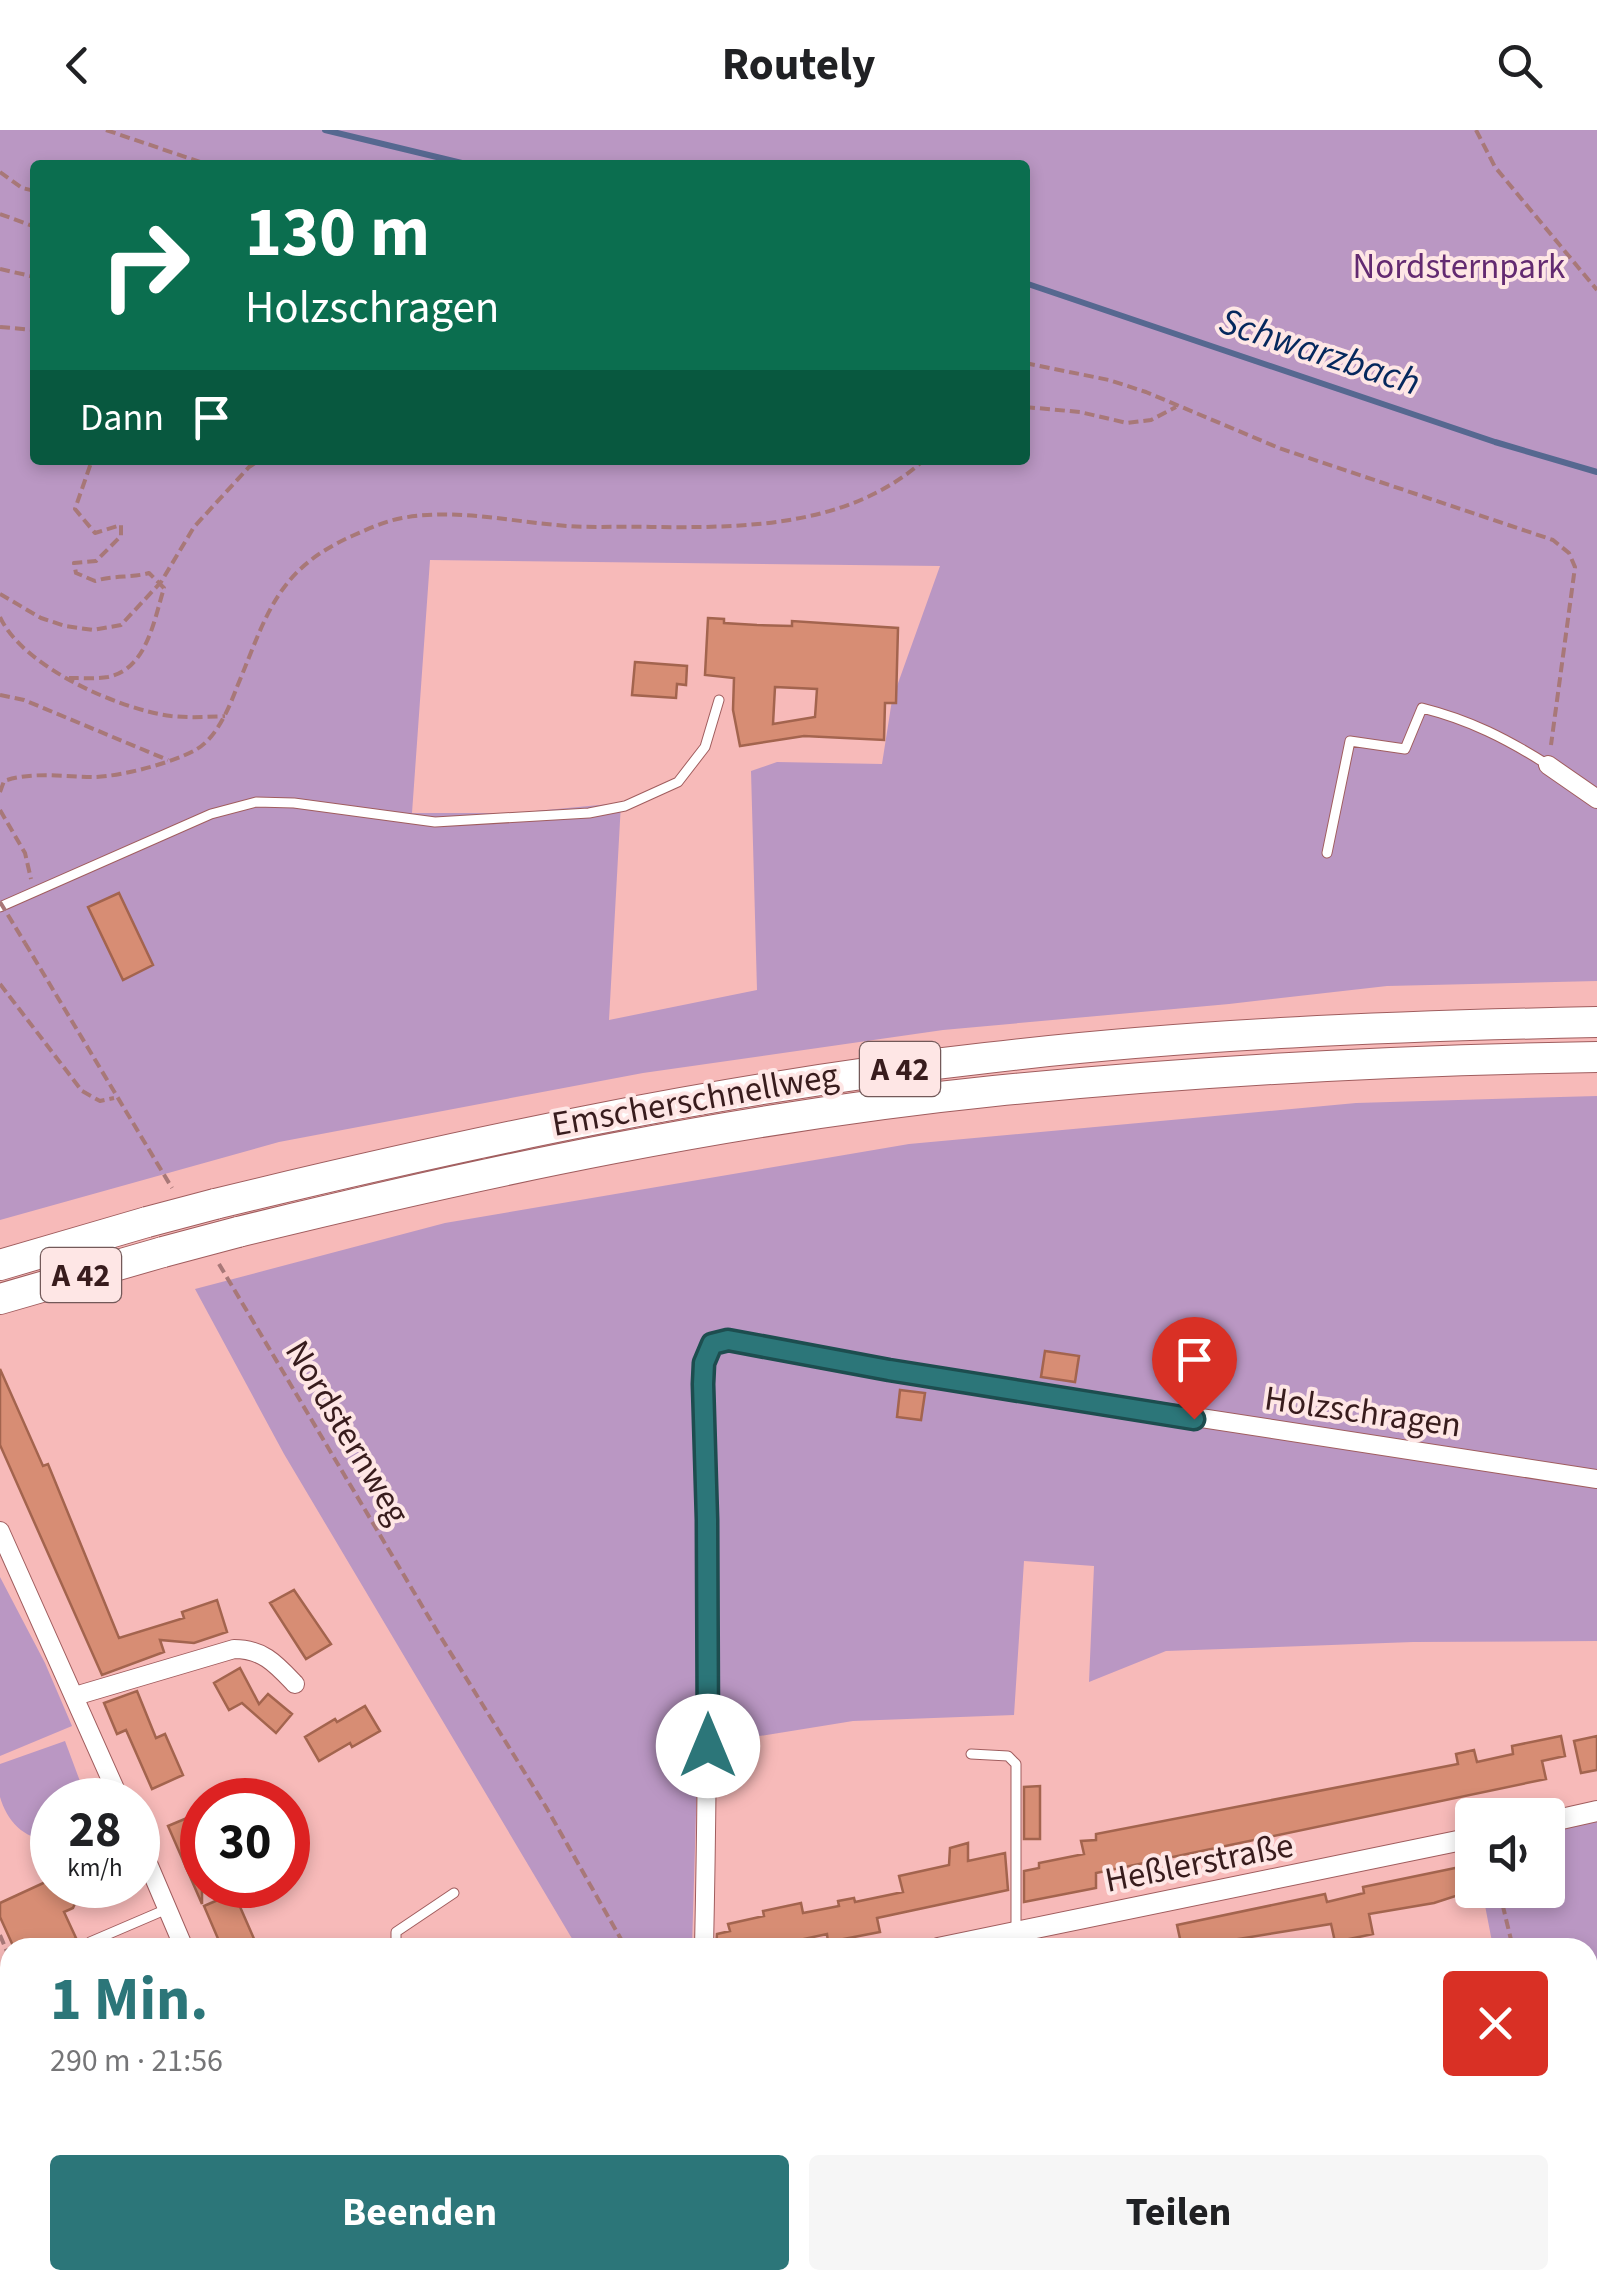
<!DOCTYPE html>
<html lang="de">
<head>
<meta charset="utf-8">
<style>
	:root { --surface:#fff; --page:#f6f6f6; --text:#202124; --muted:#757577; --accent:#2c7679 }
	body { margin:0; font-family:"Source Sans 3",sans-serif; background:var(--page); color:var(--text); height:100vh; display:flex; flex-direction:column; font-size:38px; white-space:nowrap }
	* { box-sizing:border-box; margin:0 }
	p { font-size:32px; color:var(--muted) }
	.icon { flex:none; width:55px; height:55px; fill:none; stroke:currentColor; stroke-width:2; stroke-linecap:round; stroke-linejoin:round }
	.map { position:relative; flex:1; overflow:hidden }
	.sheet { position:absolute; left:0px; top:1808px; width:1598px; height:352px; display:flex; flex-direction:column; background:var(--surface); border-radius:30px 30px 0 0; box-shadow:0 5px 15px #0003 }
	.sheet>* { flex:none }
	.top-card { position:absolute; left:30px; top:30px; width:1000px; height:305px; border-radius:10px; box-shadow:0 5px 15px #0003; background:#0b6e4f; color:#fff; overflow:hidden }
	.tools { position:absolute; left:1455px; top:1668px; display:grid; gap:20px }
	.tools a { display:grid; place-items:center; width:110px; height:110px; border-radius:10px; background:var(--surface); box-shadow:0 5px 15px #0003; font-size:50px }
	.speed { position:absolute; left:30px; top:1648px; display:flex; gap:20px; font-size:50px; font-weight:700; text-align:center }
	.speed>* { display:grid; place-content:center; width:130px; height:130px; border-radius:50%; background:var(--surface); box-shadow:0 5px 15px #0003; line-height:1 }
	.speed small { font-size:25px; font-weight:400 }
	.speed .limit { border:15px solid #d22; background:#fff; color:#111 }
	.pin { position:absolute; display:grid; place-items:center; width:85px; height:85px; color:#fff; margin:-102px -42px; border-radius:50% 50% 50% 0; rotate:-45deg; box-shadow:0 0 10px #0007 }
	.pin .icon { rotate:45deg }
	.me { position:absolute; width:110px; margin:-55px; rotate:0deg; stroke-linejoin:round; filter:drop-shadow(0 0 8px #0008) }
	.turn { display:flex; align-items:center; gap:35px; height:210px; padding:0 50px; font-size:45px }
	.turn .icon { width:130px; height:130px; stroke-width:2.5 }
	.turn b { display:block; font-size:70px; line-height:85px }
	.then { display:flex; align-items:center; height:95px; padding:0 50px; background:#0003; gap:20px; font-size:38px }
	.round { display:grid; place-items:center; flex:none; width:105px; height:105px; border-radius:10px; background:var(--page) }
	.headline { display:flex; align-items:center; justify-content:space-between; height:170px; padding:0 50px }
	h1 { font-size:60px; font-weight:700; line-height:75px; color:var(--accent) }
	.button { display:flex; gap:20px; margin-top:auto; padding:20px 50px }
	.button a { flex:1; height:115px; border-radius:10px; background:var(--accent); color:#fff; font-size:40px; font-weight:700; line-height:115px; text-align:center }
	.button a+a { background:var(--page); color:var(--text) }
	header { display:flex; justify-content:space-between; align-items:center; height:130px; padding:0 50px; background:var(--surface); font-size:45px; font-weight:700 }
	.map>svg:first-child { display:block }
</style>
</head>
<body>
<header><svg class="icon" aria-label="back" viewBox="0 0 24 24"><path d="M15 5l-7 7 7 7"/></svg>Routely<svg class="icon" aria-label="search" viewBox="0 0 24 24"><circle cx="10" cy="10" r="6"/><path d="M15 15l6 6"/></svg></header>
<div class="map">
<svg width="1597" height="2159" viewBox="0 0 1597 2159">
	<rect width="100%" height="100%" fill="#f7bab9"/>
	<path fill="#ba97c3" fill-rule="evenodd" d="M0 0H1597V851L1387 856 1229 874 943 900 643 943 279 1012 0 1090ZM35 35H1025V330H35ZM430 430 940 436 892 570 882 634 777 632 751 641 757 860 609 890 621 673 514 683H412Z
		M1597 966V1511L1413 1512 1166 1521 1089 1552 1094 1436 1024 1431 1014 1585 853 1591 698 1616 692 1817H577L284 1324 195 1159 445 1093 909 1014 1356 973Z
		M0 1447 45 1533 72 1596 0 1626Z
		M65 1611 87 1670H52V1709C27 1712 7 1692 0 1667 0 1658 0 1644 0 1634Z
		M1597 1683V1972L1588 1992V1818L1493 1817 1482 1760H1548V1694Z
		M1597 1988V2159H1530L1532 2150H1588V2009Z
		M517 2150H766L770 2159H521Z
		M769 2150H909L915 2159H773Z
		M1049 2150H1523L1521 2159H1046L1042 2152Z"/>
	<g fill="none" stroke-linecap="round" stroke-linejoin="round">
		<path stroke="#566890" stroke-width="6" d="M325 0 470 35
			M1025 153 1495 312 1597 342"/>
	</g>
	<path fill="#d78d74" stroke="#a3644e" stroke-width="2.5" fill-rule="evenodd" d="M708 488 724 489V493L757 495 792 496V491L898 498 896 573H885L884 610 804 606 740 616 733 580 734 548 705 545ZM775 557 817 559 815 587 773 594Z
		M635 532 687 536 686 555 677 554 676 568 632 565Z
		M119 763 153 835 123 850 88 777Z
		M1045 1221 1079 1226 1075 1252 1041 1247Z
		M0 1239 43 1336 48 1334 119 1508 184 1488 182 1482 217 1470 227 1502 194 1513 160 1510 164 1522 102 1545 0 1315Z
		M900 1260 925 1263 921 1290 897 1287Z
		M294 1460 331 1514 306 1529 270 1473Z
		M240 1538 259 1574 268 1564 292 1584 276 1603 242 1573 229 1580 214 1553Z
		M137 1561 156 1608 165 1604 183 1645 152 1659 126 1600 117 1604 104 1573Z
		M365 1576 380 1601 352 1617 350 1613 319 1631 305 1607 335 1589 337 1592Z
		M1561 1606 1565 1626 1542 1631 1546 1649 1096 1743V1758L1024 1772V1741L1039 1738V1733L1084 1724 1081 1711 1096 1710V1704L1458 1634 1456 1624 1474 1620 1477 1632 1513 1624 1512 1616Z
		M1597 1606V1640L1581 1643 1574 1611Z
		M1040 1656V1709H1024V1657Z
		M199 1683 202 1692V1774L168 1696Z
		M968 1713V1731L1005 1723 1008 1760 877 1788 880 1802 828 1812 827 1804 762 1818H716L717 1804 730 1801 728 1794 764 1786 763 1781 801 1773 803 1783 839 1776 838 1771 854 1768 855 1772 903 1762 899 1746 949 1735 950 1718Z
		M1460 1737 1465 1763 1434 1773 1369 1784 1373 1804 1335 1812 1331 1794 1232 1810V1814L1215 1818H1182L1177 1795 1325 1764 1327 1772 1364 1763 1363 1757Z
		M52 1749V1755H83L73 1778 64 1782 76 1808 68 1812 70 1818H14L0 1787V1773Z
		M234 1763 258 1818H222L204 1776Z"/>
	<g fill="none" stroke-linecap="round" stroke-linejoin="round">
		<defs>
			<path id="service" d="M1327 723 1350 611 1405 619 1422 578C1470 590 1507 609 1548 635
				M0 777 211 684 256 672 294 673 435 692 589 683 625 676 678 652 705 617 719 570
				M971 1624 1008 1626 1016 1634V1802
				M92 1818 90 1812 167 1779
				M396 1818V1802L454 1763"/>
			<path id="minor" d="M1548 635 1597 669
				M0 1401 120 1670
				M75 1566 234 1519C263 1519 276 1534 295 1554
				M138 1710 184 1818
				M704 1818C708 1630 709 1442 703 1254L704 1233 712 1214 728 1209 889 1240 1597 1349
				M1588 2001 1597 1980
				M1525 2159 1526 2150"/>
			<path id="tertiary" d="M1548 1692 1597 1681
				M938 1818 1472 1708
				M0 2007 10 2005
				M330 2150 334 2159"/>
			<path id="motorway" d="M215 1074C470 1012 726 957 986 928 1189 904 1394 896 1597 892
				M238 1102C486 1041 739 987 994 961 1195 941 1396 930 1597 927
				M0 1135 147 1092
				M0 1169 163 1122"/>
		</defs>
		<use href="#service" stroke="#a05d5e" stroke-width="11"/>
		<use href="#minor" stroke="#a05d5e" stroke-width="20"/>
		<use href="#tertiary" stroke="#a05d5e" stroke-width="22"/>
		<use href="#motorway" stroke="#a05d5e" stroke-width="32"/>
		<path stroke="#a87878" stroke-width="4" stroke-dasharray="10 5" stroke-linecap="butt" d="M106 0 209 35
			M1476 0 1495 37 1597 160
			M0 42 22 58 35 61
			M0 84 35 97
			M0 139 35 147
			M0 197 35 200
			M1025 233 1109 250 1146 262 1279 318 1553 410 1569 423 1575 437 1551 615
			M1025 277 1080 282 1127 293 1151 290 1176 277
			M0 464 41 488 65 496 93 500 121 495 161 452 194 397 249 337 260 330
			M0 487C23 537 118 579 171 586 189 588 207 587 225 586
			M69 548C81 548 96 549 108 547 147 539 154 490 164 458L149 443C131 448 114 445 95 451L76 443 74 433 96 431 121 406V395L95 403 75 379 92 330
			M0 565 24 570 168 630
			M0 662 4 651C33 641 65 647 95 647 122 646 173 633 197 619 217 607 229 578 237 557 267 485 276 440 352 406 368 399 385 391 402 388 457 378 512 392 568 396 595 398 623 396 651 397 745 398 850 397 924 330
			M0 680 25 723 31 749
			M25 813 172 1058
			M0 854 82 961 100 971 114 968
			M219 1134 437 1501 546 1677 626 1818
			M1499 1760 1513 1818
			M0 1805 10 1829
			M825 2150 830 2159
			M901 2150 907 2159
			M1132 2159 1141 2150"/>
		<use href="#service" stroke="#fff" stroke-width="9"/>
		<use href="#minor" stroke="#fff" stroke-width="18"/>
		<use href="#tertiary" stroke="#fff" stroke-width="20"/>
		<use href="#motorway" stroke="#fff" stroke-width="30"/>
		<defs>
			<path id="motorway-bridge" d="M147 1092 215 1074
				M163 1122 238 1102"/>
		</defs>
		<use href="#motorway-bridge" stroke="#a05d5e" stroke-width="32" stroke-linecap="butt"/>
		<path stroke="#a87878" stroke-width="4" stroke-dasharray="10 5" stroke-linecap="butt" d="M0 772 25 813"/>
		<use href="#motorway-bridge" stroke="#fff" stroke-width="30"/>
	</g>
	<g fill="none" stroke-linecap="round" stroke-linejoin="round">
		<defs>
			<path id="route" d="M708 1616 707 1390 703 1254 704 1233 712 1214 728 1210 889 1240 1194 1289"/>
		</defs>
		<use href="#route" stroke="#1d4d4f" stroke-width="25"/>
		<use href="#route" stroke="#2c7679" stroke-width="18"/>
	</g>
	<g text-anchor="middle" stroke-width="8" stroke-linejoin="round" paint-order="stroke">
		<g fill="#fee6e5" stroke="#735959" stroke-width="2.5">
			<rect x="860" y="912" width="80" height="54" rx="8"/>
			<rect x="41" y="1118" width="80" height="54" rx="8"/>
		</g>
		<g font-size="32" font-weight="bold" fill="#381c1d">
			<text x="900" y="950">A 42</text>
			<text x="81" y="1156">A 42</text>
		</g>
		<g font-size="35" fill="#632a71" stroke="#fee6e5">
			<text x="1459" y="148">Nordsternpark</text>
		</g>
		<g font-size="35" fill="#381c1d" stroke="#fee6e5">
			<text transform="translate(695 969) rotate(-10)" y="12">Emscherschnellweg</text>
			<text transform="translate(1363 1281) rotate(8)" y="12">Holzschragen</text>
			<text transform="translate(348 1302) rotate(59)" y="12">Nordsternweg</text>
			<text transform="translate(1199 1732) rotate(-11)" y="12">Heßlerstraße</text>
		</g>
		<g font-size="38" font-style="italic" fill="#05285d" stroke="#fee6e5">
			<text transform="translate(1320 221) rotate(18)" y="13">Schwarzbach</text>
		</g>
	</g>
</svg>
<div class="tools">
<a><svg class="icon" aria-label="sound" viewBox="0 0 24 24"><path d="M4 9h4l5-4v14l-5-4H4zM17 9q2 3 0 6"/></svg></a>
</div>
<div class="speed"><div>28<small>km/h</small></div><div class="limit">30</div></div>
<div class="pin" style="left:1194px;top:1289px;background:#d93025"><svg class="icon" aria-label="arrive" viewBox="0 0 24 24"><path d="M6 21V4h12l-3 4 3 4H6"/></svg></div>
<svg class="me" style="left:708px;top:1616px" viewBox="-20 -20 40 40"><circle r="19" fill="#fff"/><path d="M0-13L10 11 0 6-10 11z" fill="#2c7679"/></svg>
<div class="top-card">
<div class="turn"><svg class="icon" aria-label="right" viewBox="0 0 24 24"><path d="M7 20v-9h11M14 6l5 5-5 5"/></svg><div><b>130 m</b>Holzschragen</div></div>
<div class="then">Dann<svg class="icon" aria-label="arrive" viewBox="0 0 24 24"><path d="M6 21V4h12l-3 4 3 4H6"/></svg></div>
</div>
<section class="sheet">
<div class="headline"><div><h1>1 Min.</h1><p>290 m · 21:56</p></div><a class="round" style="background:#d93025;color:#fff"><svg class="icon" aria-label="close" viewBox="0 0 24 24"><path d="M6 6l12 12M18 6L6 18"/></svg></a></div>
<div class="button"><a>Beenden</a><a>Teilen</a></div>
</section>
</div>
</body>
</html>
